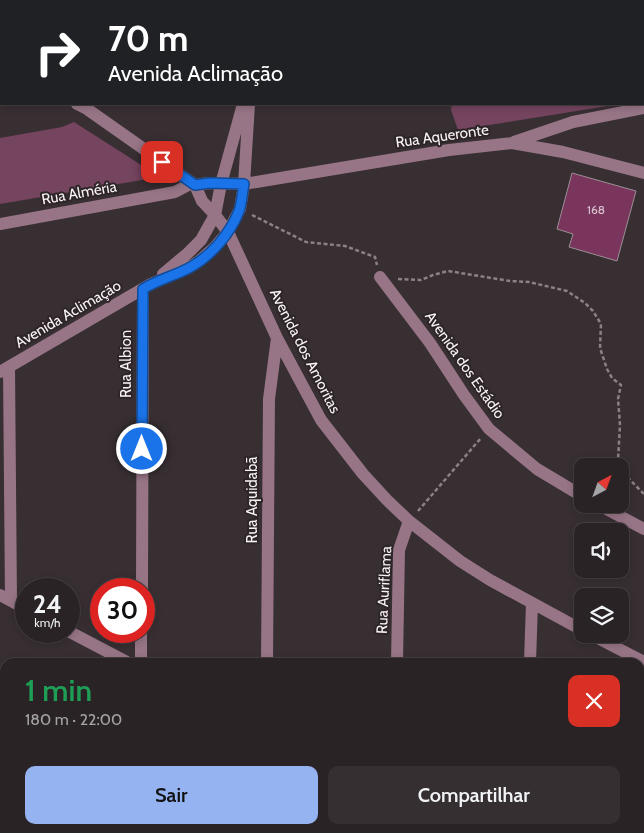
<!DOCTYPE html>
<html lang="pt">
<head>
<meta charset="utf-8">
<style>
	:root { --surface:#2a2326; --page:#362f32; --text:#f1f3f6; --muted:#a5a4a7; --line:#464043; --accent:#95b2f1 }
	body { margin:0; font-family:Cabin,sans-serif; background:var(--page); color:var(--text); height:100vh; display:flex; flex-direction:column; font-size:19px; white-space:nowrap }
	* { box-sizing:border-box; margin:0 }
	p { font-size:16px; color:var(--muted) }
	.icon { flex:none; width:28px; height:28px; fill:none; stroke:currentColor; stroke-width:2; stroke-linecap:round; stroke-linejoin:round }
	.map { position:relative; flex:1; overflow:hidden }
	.panel { position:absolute; left:0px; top:658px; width:645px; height:176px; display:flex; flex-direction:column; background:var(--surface); border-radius:15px 15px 0 0; box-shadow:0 2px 8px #0003,0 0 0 1px var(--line) }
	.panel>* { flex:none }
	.banner { position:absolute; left:0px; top:0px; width:645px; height:105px; box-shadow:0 2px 8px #0003,0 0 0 1px var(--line); background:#202124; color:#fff; overflow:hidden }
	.needle { width:32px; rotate:41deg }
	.controls { position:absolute; left:574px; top:458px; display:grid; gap:10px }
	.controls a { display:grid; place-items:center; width:55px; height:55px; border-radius:10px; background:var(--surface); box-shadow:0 2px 8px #0003,0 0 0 1px var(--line); font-size:25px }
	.speed { position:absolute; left:15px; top:578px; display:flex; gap:10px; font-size:25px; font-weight:700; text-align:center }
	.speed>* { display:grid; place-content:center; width:65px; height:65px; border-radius:50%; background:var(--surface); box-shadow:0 2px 8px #0003,0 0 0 1px var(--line); line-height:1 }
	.speed small { font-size:12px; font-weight:400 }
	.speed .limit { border:8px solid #d22; background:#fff; color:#111 }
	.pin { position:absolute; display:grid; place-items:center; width:42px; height:42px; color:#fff; margin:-21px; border-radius:10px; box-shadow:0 2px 8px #0006 }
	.me { position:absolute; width:55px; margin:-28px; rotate:0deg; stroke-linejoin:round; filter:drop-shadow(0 0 4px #0008) }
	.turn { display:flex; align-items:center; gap:18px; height:105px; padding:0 25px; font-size:22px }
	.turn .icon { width:65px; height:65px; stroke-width:2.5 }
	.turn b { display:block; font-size:35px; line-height:42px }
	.round { display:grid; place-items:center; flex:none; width:52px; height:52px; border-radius:10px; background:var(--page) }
	.overview { display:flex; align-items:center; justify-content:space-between; height:85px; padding:0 25px }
	h1 { font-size:30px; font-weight:600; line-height:38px; color:#1e9e55 }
	.action { display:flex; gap:10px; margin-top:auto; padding:10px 25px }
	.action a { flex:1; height:58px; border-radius:10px; background:var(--accent); color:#111; font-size:20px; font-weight:600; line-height:58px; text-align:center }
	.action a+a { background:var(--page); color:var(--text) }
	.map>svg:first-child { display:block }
</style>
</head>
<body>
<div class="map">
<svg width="644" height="833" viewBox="0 0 644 833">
	<rect width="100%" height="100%" fill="#382f33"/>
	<path fill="#75445f" d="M452 104H620L458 130 451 110Z
		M74 122 160 177 0 204V138L62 127Z"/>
	<path fill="#7a355d" stroke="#9a8f94" d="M572 173 636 191 617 261 569 247 573 234 557 229Z"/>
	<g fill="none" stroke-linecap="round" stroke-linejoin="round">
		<path stroke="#8a8285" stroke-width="2.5" stroke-dasharray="4 2.5" stroke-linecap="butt" d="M252 215 306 242 345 246 375 257 377 265
			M398 279 421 280 433 275 448 271 510 281 529 282 567 291 585 303 593 311 601 324 600 348 607 369 612 378 621 385 618 399 620 425 618 460 629 479 644 494
			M418 511 481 438
			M169 833 172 829"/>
		<path stroke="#977586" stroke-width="12" d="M85 0V1
			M240 0 241 1
			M278 1V0
			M0 61 1 62
			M77 104 87 109 195 185 202 201 215 215 228 232 277 338 321 420 363 474 387 500 409 521 460 561 490 580 582 630
			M514 142 573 122 644 108
			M195 185 209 183 244 184 449 150 512 143 563 152 644 173
			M0 224 175 192 192 183
			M163 274 188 253 201 240 215 215 221 184 243 104
			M380 277 430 343 464 395 489 429 537 469 582 496
			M9 367 11 601
			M0 372 151 284 188 268 198 262 215 247 228 232 240 209 244 184 249 104
			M597 504 644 529
			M142 589 143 289
			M0 595 26 609
			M68 631 127 662
			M590 634 644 662
			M141 662V631
			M267 662 269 399 277 338
			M397 662 399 550 409 521
			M530 662 532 603
			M0 755 5 757
			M144 829 154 833
			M107 833 109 829
			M462 833 474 829"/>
	</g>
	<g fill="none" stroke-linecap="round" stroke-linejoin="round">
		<defs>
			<path id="route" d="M142 449 143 289C157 280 174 276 189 268 211 256 230 234 239 211 242 203 242 193 244 184L209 183 195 185 162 162"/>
		</defs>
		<use href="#route" stroke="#114b97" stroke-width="12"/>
		<use href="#route" stroke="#1a73e8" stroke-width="9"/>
	</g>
	<g text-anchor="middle" stroke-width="4" stroke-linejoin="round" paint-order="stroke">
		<g font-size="12" fill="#d9c4cf">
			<text x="596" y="214">168</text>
		</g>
		<g font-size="15" fill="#f9f3f5" stroke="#2e2529">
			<text transform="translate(442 136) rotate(-8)" y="5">Rua Aqueronte</text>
			<text transform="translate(79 193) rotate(-10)" y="5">Rua Alméria</text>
			<text transform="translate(68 314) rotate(-30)" y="5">Avenida Aclimação</text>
			<text transform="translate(305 351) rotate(63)" y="5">Avenida dos Amoritas</text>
			<text transform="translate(126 364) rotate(-90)" y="5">Rua Albion</text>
			<text transform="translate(465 365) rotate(55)" y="5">Avenida dos Estádio</text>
			<text transform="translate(252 500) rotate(-90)" y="5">Rua Aquidabã</text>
			<text transform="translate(384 590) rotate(-87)" y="5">Rua Auriflama</text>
		</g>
	</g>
</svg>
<div class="controls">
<a><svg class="needle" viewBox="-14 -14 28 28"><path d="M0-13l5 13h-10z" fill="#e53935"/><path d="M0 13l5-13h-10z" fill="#a5a4a7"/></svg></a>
<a><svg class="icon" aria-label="sound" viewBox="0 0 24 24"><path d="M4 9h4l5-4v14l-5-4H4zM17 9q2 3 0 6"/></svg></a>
<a><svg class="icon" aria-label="layers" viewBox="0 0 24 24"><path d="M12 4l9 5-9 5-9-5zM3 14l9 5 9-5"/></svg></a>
</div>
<div class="speed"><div>24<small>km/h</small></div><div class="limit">30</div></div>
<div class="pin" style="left:162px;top:162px;background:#d93025"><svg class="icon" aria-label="arrive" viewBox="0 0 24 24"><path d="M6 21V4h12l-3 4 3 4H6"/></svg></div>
<svg class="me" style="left:142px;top:449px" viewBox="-20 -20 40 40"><circle r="17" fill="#1a73e8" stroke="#fff" stroke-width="3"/><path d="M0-11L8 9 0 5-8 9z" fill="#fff"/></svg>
<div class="banner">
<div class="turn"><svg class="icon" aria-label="right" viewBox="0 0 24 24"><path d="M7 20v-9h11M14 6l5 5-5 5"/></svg><div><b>70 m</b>Avenida Aclimação</div></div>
</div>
<section class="panel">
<div class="overview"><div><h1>1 min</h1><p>180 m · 22:00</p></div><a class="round" style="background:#d93025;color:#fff"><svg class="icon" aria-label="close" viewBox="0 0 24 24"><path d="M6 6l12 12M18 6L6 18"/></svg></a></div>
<div class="action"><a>Sair</a><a>Compartilhar</a></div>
</section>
</div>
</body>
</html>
